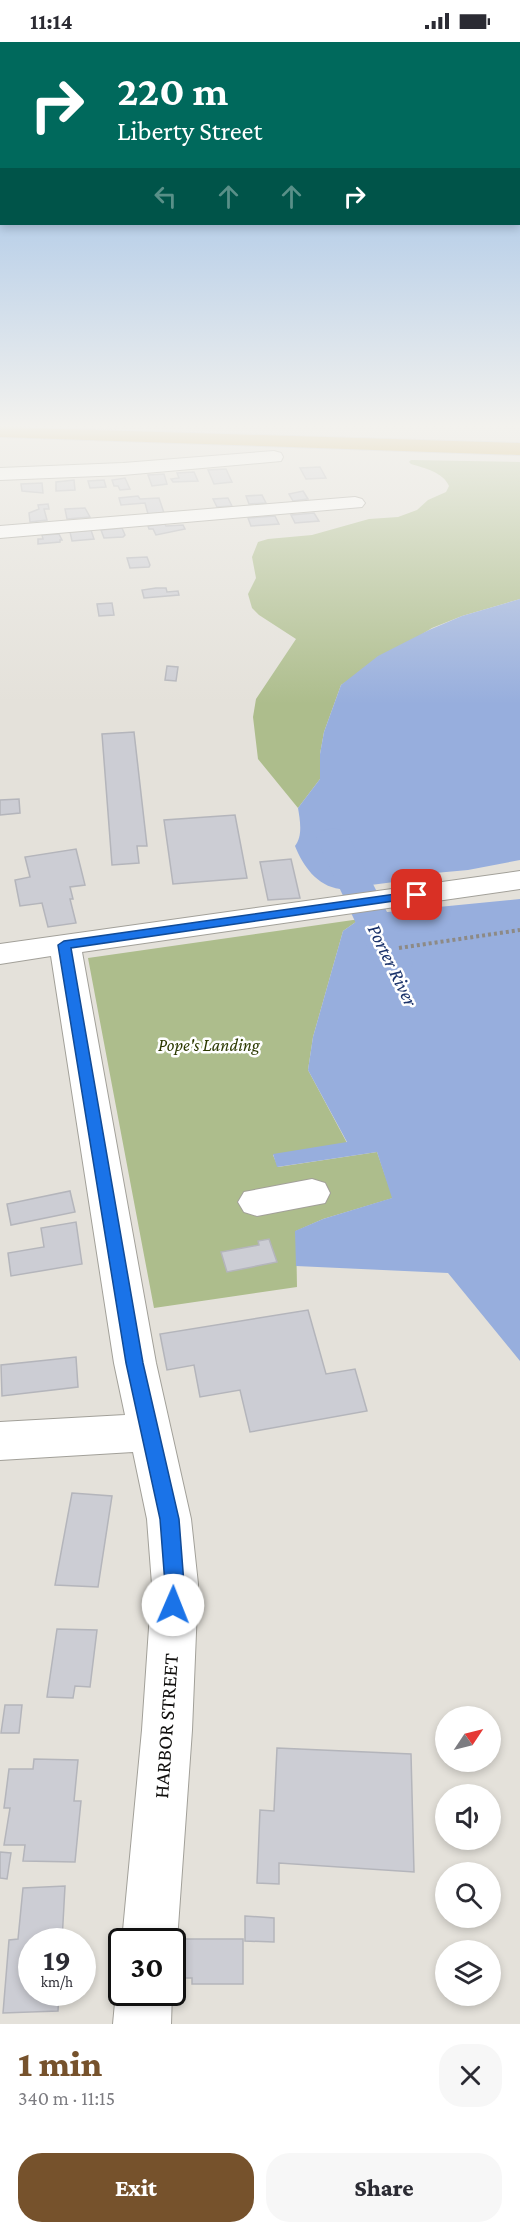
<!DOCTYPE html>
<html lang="en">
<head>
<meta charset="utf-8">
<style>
	:root { --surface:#fff; --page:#f7f7f7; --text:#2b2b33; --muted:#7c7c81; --accent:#76522c }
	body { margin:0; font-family:"Crimson Pro",serif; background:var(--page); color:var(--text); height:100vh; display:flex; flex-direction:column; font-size:22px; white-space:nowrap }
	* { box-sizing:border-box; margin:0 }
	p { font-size:20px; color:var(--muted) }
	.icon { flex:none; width:33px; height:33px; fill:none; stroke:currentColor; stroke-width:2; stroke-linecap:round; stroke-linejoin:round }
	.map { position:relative; height:1982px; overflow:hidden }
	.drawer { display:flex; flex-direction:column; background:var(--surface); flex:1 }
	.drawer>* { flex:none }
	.hud { position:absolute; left:0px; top:0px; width:520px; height:183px; box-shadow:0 3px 9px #0003; background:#00695c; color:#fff; overflow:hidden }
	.needle { width:39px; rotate:55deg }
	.controls { position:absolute; left:435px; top:1664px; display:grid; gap:12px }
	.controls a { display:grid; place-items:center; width:66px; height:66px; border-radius:50%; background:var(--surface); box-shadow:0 3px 9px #0003; font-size:30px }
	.speed { position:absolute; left:18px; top:1886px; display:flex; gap:12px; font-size:30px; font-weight:700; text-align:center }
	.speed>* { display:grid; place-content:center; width:78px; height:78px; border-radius:50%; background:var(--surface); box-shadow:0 3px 9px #0003; line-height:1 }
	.speed small { font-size:15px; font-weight:400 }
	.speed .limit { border:3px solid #111; border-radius:9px; background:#fff; color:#111 }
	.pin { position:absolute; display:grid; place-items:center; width:51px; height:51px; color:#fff; margin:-26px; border-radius:12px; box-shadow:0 3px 9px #0006 }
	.me { position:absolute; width:66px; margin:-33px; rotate:1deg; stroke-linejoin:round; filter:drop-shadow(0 0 4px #0008) }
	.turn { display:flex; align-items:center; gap:21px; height:126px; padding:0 18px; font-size:27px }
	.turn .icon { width:78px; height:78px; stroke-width:2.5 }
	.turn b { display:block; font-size:42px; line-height:51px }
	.lanes { display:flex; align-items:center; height:57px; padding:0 18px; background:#0003; justify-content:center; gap:30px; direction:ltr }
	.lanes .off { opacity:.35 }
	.round { display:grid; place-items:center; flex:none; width:63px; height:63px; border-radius:24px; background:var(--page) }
	.head { display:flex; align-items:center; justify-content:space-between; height:102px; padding:0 18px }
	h1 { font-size:36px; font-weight:800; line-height:45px; color:var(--accent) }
	.button { display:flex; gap:12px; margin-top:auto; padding:12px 18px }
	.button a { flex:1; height:69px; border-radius:24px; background:var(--accent); color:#fff; font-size:24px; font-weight:800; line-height:69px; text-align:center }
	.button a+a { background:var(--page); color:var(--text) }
	.status { display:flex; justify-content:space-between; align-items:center; height:42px; padding:0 30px; background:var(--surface); direction:ltr }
	.status svg { height:16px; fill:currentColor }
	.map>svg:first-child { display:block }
</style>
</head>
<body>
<div class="status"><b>11:14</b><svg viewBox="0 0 49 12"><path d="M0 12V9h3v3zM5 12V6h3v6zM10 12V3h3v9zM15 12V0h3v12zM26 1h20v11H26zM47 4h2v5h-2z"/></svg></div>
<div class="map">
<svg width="520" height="1982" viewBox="0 0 520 1982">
	<rect width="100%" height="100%" fill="#e4e1da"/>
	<path fill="#adbd8c" d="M411 418 520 420V557L462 574 432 586 341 643 324 690 320 712V737L298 766 258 717 253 675 256 657 296 597 259 573 252 566 248 552 256 536 252 515 258 500 268 497 312 493 369 477 398 475 417 468 428 458 446 450 449 444C443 430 424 426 411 422L409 420Z
		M360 877 343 889 313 995 308 1028 347 1101 273 1113 278 1125 377 1110 393 1156 323 1177 296 1189 297 1245 154 1266 88 916Z"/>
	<path fill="#97aedd" d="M520 557V818L468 828 413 833 394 840 340 847C317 844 303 824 295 804 303 794 300 778 298 766L320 737V712L324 690 341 643 378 614 429 588 462 574Z
		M520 857V1319L448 1231 296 1224 295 1189 323 1177 392 1156 377 1110 277 1125 273 1112 347 1100 308 1028 313 995 343 889 367 872Z"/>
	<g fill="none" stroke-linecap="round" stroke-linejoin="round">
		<path fill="#97aedd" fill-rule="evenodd" d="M333 786 345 789 350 796 413 922 408 931 394 934 380 931 375 922 316 796 321 789Z"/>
	</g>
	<path fill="#cccdd4" stroke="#b4b5bb" stroke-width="1.5" d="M320 425 326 436 306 437 300 426Z
		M226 427 232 440 214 442 208 428Z
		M194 430 198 439 173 440 171 437 179 436 177 431Z
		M164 432 167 442 152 444 148 433Z
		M125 436 130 447 120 448 118 444H114L112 438Z
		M74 438 75 448 56 449V440Z
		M104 438 106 445 90 446 88 439Z
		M42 441 43 451 22 449 21 442Z
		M303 449 308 457 293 459 289 452Z
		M262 453 266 461 249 462 246 454Z
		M138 454 140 457 159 456 164 471 148 472 145 461 121 463 119 456Z
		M228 456 232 464 217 465 213 457Z
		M48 462 49 467H44L47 478 30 480 29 471 39 467 38 463Z
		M85 466 90 475 67 477 65 467Z
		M314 471 319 479 295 481 291 473Z
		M275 474 279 482 251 484 248 476Z
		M165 482 166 484 183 483 185 487 156 493 153 487H149L148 484Z
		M122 486 125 493 123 495 104 496 101 488Z
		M91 488 94 497 72 499 70 490Z
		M59 492 62 498H60V500L38 502V497H43L42 493Z
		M147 515 150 523 149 525 130 526 127 516Z
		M156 546H166L167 550 178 549 179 553 144 556 142 548Z
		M112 561 114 573 99 574 97 562Z
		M167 624 178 625 176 639 165 638Z
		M134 690 147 804H137L139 821 112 823 102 692Z
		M19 757 20 771 0 773V758Z
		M235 773 247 836 173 842 164 778Z
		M76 807 85 843 70 845 73 857H70L76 881 48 885 42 861 20 864 15 838 30 835 25 815Z
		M291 817 300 856 268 858 260 820Z
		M70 1149 75 1170 11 1183 7 1162Z
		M76 1180 82 1222 11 1234 8 1211 44 1205 41 1186Z
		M269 1197 277 1220 227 1230 221 1210 259 1203 258 1199Z
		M308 1268 326 1332 355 1327 367 1369 250 1390 240 1348 200 1355 194 1323 167 1328 160 1292Z
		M76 1315 78 1345 2 1354 1 1323Z
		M72 1451 112 1454 98 1545 55 1543Z
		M57 1587 97 1588 90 1645 75 1644 73 1656 47 1655Z
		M5 1663H22L19 1691H1Z
		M277 1706 411 1712 414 1830 279 1821V1842L257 1841 260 1768 274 1769Z
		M34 1717 78 1718 74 1759H81L75 1820 23 1819 25 1803H4L10 1766H4L9 1727H33Z
		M0 1810 11 1811 7 1837 0 1836Z
		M65 1844 62 1899H32V1950H59L58 1969 3 1971 9 1898 18 1897 23 1846Z
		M245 1874 274 1876V1900L245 1899Z
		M183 1897H243V1942H192V1936H181Z"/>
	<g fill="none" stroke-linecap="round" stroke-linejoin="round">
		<defs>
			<path id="minor" d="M274 409 281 411 283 415 281 419 123 433 0 438V426L123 421Z
				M355 455 362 457 365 461 362 465 0 496V484Z
				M520 829V847L82 910 156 1321 191 1477 198 1542 192 1688 177 1899 172 1909V1899H122L142 1688 152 1542 147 1477 133 1410 0 1418V1380L125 1373 114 1321 51 914 0 922V902Z
				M312 1137 325 1141 330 1151 325 1161 257 1174 244 1170 238 1160 244 1150Z
				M122 1936V1950H172L171 1982H113L116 1950Z"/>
			<path id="highway" d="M0 385 520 401V413L0 395Z"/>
		</defs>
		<use href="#minor" stroke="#a2a099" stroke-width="2"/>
		<use href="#highway" stroke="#c1c1c1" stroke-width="2"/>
		<path stroke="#8d8a86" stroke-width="4" stroke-dasharray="3 3" stroke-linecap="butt" d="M399 906 520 888"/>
		<use href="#minor" fill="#fff" fill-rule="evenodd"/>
		<use href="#highway" fill="#ca9e30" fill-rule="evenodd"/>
	</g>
	<linearGradient id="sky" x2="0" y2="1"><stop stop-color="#87b2e4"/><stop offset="0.58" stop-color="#f3f2ee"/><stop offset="1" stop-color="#f3f2ee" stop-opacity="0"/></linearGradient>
	<rect width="520" height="662" fill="url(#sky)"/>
	<path fill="#1a73e8" stroke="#114b97" stroke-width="1.5" d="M417 849 421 850V855L71 906 143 1321 179 1477 184 1542 183 1563 180 1570 173 1572 167 1570 164 1563 165 1542 160 1477 126 1321 58 903 64 899Z"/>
	<g text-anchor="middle" stroke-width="5" stroke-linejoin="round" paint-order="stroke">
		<g font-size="18" font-style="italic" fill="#2c3900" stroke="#fff">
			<text x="209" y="1009">Pope's Landing</text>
		</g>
		<g font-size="20" font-style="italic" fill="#1b336b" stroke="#fff">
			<text transform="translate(393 923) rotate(64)" y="7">Porter River</text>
		</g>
		<g font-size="21" fill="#12110f" stroke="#fff">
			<text transform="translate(166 1684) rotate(-86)" y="7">HARBOR STREET</text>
		</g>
	</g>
</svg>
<div class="controls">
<a><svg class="needle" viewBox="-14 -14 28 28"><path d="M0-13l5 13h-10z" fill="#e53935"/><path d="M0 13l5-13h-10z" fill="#7c7c81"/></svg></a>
<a><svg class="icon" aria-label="sound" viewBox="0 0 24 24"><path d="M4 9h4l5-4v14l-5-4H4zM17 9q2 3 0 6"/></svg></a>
<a><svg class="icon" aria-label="search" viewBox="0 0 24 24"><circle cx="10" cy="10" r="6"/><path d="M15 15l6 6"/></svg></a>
<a><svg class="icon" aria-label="layers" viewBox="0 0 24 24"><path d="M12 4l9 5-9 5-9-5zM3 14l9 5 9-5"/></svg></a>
</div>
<div class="speed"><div>19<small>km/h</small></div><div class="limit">30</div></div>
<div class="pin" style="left:417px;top:853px;background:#d93025"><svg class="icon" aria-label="arrive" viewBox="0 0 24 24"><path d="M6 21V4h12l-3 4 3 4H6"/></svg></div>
<svg class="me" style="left:173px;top:1563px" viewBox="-20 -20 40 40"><circle r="19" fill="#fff"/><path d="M0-13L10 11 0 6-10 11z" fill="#1a73e8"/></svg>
<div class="hud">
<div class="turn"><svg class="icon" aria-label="right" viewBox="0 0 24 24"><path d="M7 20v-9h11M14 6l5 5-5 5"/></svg><div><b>220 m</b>Liberty Street</div></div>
<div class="lanes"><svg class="icon off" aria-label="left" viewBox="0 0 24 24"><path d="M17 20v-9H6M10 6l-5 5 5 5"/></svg><svg class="icon off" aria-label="ahead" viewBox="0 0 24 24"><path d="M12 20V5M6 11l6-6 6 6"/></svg><svg class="icon off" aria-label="ahead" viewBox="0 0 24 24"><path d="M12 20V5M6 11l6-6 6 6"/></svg><svg class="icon" aria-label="right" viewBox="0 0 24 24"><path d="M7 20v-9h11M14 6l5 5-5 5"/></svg></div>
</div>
</div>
<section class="drawer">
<div class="head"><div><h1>1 min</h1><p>340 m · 11:15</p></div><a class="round"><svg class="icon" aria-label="close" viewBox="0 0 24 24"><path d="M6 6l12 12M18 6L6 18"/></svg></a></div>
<div class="button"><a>Exit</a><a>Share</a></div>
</section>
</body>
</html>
